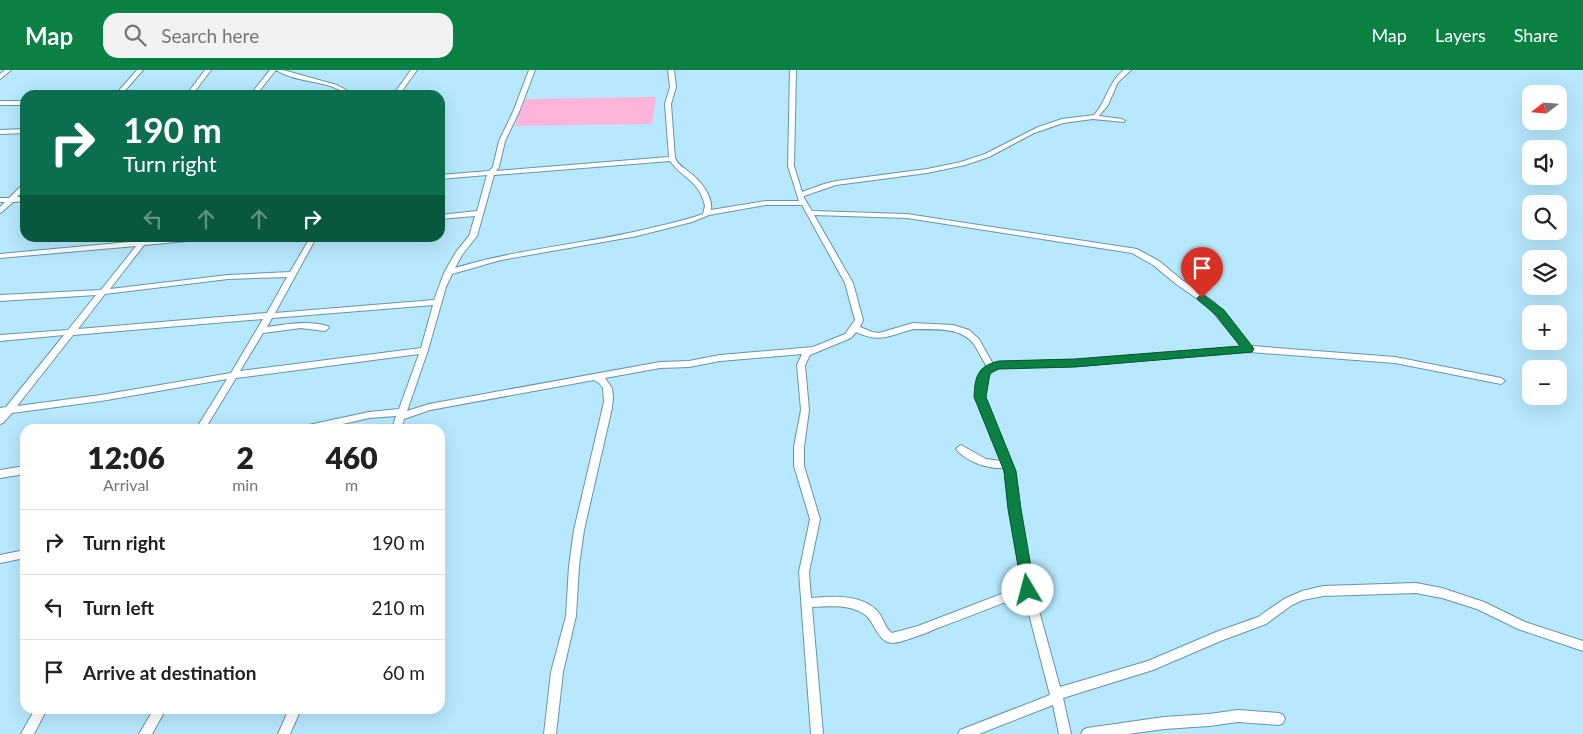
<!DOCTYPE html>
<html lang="en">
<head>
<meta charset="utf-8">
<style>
	:root { --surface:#fff; --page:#f2f2f2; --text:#202124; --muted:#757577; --line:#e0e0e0; --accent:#0b8043 }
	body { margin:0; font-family:Lato,sans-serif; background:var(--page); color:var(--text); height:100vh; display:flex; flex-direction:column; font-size:19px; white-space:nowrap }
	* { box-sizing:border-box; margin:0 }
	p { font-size:16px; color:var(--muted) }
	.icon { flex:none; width:28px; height:28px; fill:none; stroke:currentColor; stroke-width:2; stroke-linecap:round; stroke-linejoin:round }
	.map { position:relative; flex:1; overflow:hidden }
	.sheet { position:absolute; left:20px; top:354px; width:425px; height:290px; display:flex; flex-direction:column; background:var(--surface); border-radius:15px; box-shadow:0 5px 20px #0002 }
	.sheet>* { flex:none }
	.guide { position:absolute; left:20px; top:20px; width:425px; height:152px; border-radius:15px; box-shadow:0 5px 20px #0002; background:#0b6e4f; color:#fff; overflow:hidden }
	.needle { width:32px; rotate:253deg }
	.buttons { position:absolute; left:1522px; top:15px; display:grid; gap:10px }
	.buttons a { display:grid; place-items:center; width:45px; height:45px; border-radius:10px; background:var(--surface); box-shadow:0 5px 20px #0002; font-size:25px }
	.pin { position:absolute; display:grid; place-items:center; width:42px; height:42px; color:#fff; margin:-51px -21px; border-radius:50% 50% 50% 0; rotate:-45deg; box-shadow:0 0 5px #0007 }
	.pin .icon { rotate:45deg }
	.me { position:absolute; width:55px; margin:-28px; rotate:352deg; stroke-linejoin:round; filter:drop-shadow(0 0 4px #0008) }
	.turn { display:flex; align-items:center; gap:18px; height:105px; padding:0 20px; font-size:22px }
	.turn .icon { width:65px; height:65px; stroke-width:2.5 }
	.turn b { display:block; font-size:35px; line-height:42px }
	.lanes { display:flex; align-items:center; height:48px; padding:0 20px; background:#0003; justify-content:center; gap:25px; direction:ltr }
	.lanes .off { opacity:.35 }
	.eta { display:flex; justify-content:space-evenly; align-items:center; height:85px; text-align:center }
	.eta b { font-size:30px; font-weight:800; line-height:35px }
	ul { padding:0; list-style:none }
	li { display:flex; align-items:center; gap:15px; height:65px; padding:0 20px; border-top:1px solid var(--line) }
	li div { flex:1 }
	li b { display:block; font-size:19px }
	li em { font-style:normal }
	header { display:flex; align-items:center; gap:30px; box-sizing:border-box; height:70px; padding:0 25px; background:var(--accent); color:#fff }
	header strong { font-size:24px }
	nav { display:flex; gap:28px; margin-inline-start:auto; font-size:18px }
	.search { width:350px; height:45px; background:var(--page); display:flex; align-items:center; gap:12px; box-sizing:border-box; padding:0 18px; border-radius:15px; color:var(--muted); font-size:19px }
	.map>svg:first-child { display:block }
</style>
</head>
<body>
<header>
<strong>Map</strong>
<div class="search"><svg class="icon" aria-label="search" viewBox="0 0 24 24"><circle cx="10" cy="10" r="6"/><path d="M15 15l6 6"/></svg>Search here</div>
<nav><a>Map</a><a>Layers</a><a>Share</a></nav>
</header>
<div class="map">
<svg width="1583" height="664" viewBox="0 0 1583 664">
	<rect width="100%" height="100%" fill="#b7e8fe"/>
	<path fill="#feb4db" d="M656 27 652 54 515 56 525 29Z"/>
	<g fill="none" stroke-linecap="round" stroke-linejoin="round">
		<defs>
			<path id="minor" d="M5 0H11L0 9V4Z
				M137 0H143L121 25H115Z
				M205 0H211L192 25H186Z
				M270 0H283L337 15 355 25C346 25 341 20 333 17 314 10 293 11 276 0L256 25H250Z
				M411 0H417L399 25H393Z
				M529 0H535L519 42 505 71 499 97 496 101 669 87 665 34 670 17 668 0H674L676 17 671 34 675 88C678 95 684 98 689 102 700 110 713 126 711 140L766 131H799L788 96 790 0H796L794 96 802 122 824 114 836 111 927 99 961 92 985 84 1038 57 1062 49 1094 45C1107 31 1108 12 1124 0H1131L1118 12 1108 35 1099 46 1122 49 1125 51 1124 52 1093 49 1063 53 1034 63 989 87 965 95 927 103 836 115 804 126V128L812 141 907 144 1137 179 1159 191 1182 210 1214 232 1251 276 1395 287 1501 308 1505 311 1501 314 1395 293 1249 282 1075 296 999 298 992 302 988 307 984 327 1015 401 1019 439 1033 519 1060 617 1148 591 1216 562 1258 547 1284 529 1302 521 1323 516 1416 513 1442 518 1484 532 1525 552 1583 571V581L1518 559 1477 539 1442 528 1416 523 1323 526 1303 530 1292 535 1266 554 1223 570 1153 600 1063 628 1071 664H1059L1053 635 979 664H958L960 660 1050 625 1024 525C995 536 965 548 935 559 927 563 900 573 892 573 877 572 875 551 864 544 850 534 828 536 812 537L823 664H811L799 502 810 449 794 396V377L801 340 797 295 802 284 720 291 689 297 660 298 605 308 612 318 613 327 612 338 584 460 579 496 576 546 563 602 556 664H544L551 602 566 546 569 496 574 460 604 332 603 318 599 313 594 310 430 340 404 349 401 359H392L396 346 369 348 321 359H300L304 356 369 342 399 339 419 284 236 308 205 359H196L227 309 101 331 12 343 3 353 0 354V338L6 337 64 265 0 271V265L68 260 96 225 0 231V225L101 220 136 176 0 188V184L140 171 143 168H149L148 170 180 168H202L198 170 144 175 110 219 228 205 290 202 310 168H316L275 243 434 230 444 203 456 182 469 166 475 146 440 149V145L477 141 487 105 440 109V105L489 101 493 97 499 71 513 42ZM670 91C682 108 700 111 705 136L703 144C687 150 671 153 655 157 589 174 520 178 455 198L462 185 477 166 494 105ZM766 135H802L845 213 855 250 845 264 813 277 720 285 689 291 660 292 429 334 407 341 428 280 446 217 452 204 501 190 637 166 692 152 709 145ZM814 145 907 148 1132 183 1153 195 1176 214 1208 236 1242 277 1075 290 999 292 993 294 979 269 969 260 953 255 913 253 879 263 872 262 860 257 863 250 853 213ZM287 207 267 243 78 259 105 224 228 209ZM433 235 421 278 240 301 263 263 301 258 325 261 329 258 328 256C307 250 288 254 267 257L272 248ZM263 249 231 303 101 325 17 336 73 265ZM913 259C933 260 959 256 973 273 978 280 982 289 987 297L979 306 976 327 1001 391 986 389 961 375 958 377 956 379C966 392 988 399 1004 398L1009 439 1022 516 918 556 892 563C885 558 884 550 879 543 864 524 833 526 811 528L809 502 820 449 804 396V377L809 340 805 295 810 285 851 268 856 262C881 273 888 266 913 259Z
				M0 31H25V35H0Z
				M25 59V63L0 64V60Z
				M25 113V119L17 127H25V131L13 132 2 142 0 143V137L5 132H0V128H9L23 114Z
				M25 396V404L0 408V400Z
				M25 480V488L0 493V485Z
				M35 639H47L34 664H21Z
				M154 639H166L152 664H139Z
				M289 639H301L290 664H278Z
				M1238 640 1279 643 1283 645 1285 649 1283 653 1279 655 1238 652 1209 656 1164 659 1128 664H1081L1083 660 1087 658 1164 647 1209 644Z"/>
		</defs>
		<use href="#minor" stroke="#6694a8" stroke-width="2"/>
		<use href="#minor" fill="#fff" fill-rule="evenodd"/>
	</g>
	<path fill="#0b8043" stroke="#07532c" d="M1202 224 1224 240 1252 276 1254 279 1252 282 1075 297 999 299 990 303 986 327 1016 401 1021 439 1035 520 1033 524 1028 526 1023 524 1008 439 1004 401 974 327C975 307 977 296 999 291L1075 289 1240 276 1216 245 1198 230 1197 228Z"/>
</svg>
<div class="buttons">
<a><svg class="needle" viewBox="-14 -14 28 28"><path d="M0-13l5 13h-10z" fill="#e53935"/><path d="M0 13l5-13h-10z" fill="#757577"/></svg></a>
<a><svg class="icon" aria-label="sound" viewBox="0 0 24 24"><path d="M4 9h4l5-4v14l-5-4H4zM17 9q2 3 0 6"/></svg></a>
<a><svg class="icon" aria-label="search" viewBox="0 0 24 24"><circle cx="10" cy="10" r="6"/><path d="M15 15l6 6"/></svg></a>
<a><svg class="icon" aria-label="layers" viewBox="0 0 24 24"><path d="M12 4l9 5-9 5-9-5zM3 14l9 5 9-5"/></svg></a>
<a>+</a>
<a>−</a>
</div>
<div class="pin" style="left:1202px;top:228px;background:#d93025"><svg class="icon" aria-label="arrive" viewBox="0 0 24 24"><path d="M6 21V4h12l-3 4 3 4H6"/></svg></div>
<svg class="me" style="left:1028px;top:520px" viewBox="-20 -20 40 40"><circle r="19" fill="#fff"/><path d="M0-13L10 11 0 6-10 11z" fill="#0b8043"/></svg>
<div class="guide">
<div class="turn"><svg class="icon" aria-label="right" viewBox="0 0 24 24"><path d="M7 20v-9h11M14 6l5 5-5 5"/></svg><div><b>190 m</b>Turn right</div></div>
<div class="lanes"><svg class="icon off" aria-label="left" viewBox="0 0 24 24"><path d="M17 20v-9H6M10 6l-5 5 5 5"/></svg><svg class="icon off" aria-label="ahead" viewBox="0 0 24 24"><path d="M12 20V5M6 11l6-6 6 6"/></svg><svg class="icon off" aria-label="ahead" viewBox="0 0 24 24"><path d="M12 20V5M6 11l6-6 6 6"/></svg><svg class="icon" aria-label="right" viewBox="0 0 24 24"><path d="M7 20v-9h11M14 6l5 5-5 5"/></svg></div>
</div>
<section class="sheet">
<div class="eta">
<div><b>12:06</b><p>Arrival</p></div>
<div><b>2</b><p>min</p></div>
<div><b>460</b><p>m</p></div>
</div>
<ul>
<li><svg class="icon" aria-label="right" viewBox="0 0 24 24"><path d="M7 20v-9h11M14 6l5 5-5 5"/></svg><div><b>Turn right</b></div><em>190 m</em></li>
<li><svg class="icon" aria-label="left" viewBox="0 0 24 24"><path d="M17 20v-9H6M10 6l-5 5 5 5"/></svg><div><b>Turn left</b></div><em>210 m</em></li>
<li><svg class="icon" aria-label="arrive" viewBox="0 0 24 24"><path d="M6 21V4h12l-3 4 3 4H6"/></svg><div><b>Arrive at destination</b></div><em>60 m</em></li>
</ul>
</section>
</div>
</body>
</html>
